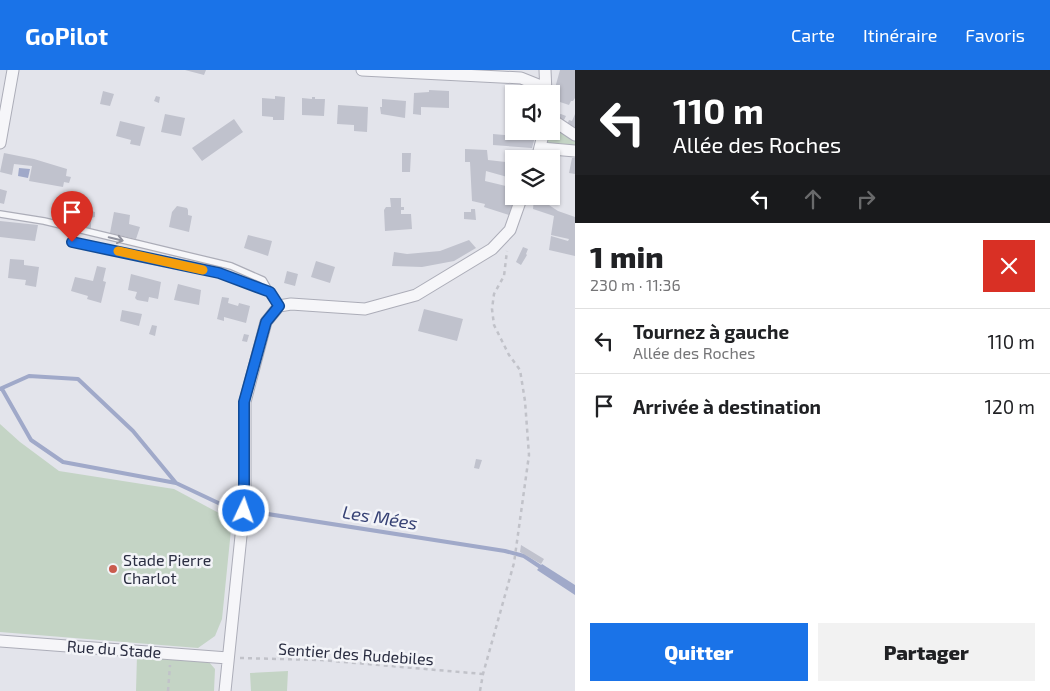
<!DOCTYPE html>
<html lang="fr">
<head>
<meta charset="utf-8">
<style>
	:root { --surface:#fff; --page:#f2f2f2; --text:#202124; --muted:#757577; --line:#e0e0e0; --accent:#1a73e8 }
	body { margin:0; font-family:"Exo 2",sans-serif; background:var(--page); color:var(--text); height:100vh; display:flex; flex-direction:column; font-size:19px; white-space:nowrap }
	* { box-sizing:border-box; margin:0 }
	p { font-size:16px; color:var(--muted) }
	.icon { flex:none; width:28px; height:28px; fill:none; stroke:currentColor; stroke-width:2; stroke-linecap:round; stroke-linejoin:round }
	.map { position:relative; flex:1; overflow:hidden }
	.drawer { display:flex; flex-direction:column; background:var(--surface); width:475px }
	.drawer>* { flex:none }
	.banner { background:#202124; color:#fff; overflow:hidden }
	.controls { position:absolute; left:505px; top:15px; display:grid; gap:10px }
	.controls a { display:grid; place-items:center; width:55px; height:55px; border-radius:0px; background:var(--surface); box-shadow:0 1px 4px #0004; font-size:25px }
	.pin { position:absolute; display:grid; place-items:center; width:42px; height:42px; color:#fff; margin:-51px -21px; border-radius:50% 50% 50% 0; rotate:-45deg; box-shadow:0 0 5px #0007 }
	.pin .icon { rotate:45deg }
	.me { position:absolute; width:55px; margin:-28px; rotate:3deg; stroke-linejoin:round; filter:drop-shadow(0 0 4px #0008) }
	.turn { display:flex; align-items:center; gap:18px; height:105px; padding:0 15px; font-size:22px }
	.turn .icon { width:65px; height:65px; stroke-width:2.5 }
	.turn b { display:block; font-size:35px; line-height:42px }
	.lanes { display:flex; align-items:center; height:48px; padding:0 15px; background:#0003; justify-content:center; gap:25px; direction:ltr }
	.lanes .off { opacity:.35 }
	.round { display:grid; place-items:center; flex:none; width:52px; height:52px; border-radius:0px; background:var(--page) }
	.headline { display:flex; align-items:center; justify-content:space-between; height:85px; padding:0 15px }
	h1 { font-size:30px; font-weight:800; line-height:38px }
	.cta { display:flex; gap:10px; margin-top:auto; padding:10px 15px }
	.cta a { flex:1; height:58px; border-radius:0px; background:var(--accent); color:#fff; font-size:20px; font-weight:800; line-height:58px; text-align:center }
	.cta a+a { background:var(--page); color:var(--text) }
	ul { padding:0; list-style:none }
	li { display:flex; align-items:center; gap:15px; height:65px; padding:0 15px; border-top:1px solid var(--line) }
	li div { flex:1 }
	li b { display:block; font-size:19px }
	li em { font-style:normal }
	header { display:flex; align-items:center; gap:30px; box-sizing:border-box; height:70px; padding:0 25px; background:var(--accent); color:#fff }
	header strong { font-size:24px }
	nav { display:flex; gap:28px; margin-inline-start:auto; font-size:18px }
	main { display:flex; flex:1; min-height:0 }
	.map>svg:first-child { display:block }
</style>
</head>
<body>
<header>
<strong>GoPilot</strong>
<nav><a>Carte</a><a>Itinéraire</a><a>Favoris</a></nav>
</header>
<main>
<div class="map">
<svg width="575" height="621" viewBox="0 0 575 621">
	<rect width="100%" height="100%" fill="#e3e4eb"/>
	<path fill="#c4d4c5" d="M552 55 575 71V78L551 76 547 71Z
		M0 354 20 372 59 401 174 419 232 450 222 549 215 566 198 578 0 562Z
		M137 585 208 591 215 599 214 621H136Z
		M288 601 287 621H251L250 603Z"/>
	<path fill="#a0a9c9" d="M19 98 30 99 28 108 18 106Z
		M542 494 575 515V525L537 500Z"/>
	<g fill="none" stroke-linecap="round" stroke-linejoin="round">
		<path stroke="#a0a9c9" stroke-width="4" d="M0 319 29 306 78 309 133 361 176 413 229 438 505 481 524 486 542 498
			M2 319 31 370 63 392 176 413"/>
	</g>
	<path fill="#c0c2cd" d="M185 0H206L204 5Z
		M560 0H575V28L573 31H571L569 35 560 32 559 35 554 37 552 29Z
		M508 17 521 18V24H514V44L506 43Z
		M429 20 449 21V38L421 37V45L413 44 414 23 429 22Z
		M103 21 114 24 110 36 100 34Z
		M156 26 160 27 159 33 154 31Z
		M275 26 285 27 284 50H273V47L262 46V28L275 29Z
		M312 27H315V29H325L324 46 302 45V28L312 29Z
		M382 29 406 31 405 48 381 44 380 37H382Z
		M338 35 368 37 367 62 354 61V55L337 54Z
		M165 44 185 48 181 66 161 62Z
		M561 44 566 46 563 52 555 45Z
		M575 44V60L567 55 569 50 572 51Z
		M234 49 243 62 202 91 192 78Z
		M120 51 145 57 140 76 130 74 131 70 116 66Z
		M493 64 516 66 535 67 532 78 493 75Z
		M465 79 487 80 488 90 514 93V109L486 101 485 111 514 118V126H516L509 145 484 137 485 134 472 131 470 92H465Z
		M4 83 34 89 67 99 66 106 71 107 69 113 64 112 63 117 29 111 32 96 14 94 12 105 0 102Z
		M402 83H411L410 102H402Z
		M572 88H575V104L569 103Z
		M551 94 555 95 554 125 551 124Z
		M0 119 7 121 4 134 0 133Z
		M390 128H401V137H404V140H401V144H411L412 159 385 161 384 140 386 137H391Z
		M534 128 543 131 558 141 575 147V186L549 180 551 166 568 171 569 169 551 165 554 146 533 139Z
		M57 130 69 135 71 132 77 133V137L95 142V147L91 148V159L53 149 57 133Z
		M177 136 187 138 188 140V145L192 146 189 162 169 157 172 142Z
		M471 139H475L476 150 464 149V142H471Z
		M114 142 130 145 129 154 140 157 136 169 110 163Z
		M0 151 38 155 35 171 0 167Z
		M248 165 272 171 268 186 244 178Z
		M469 170 476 178 454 191 422 197 392 196 394 182 407 184 440 181Z
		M523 177 528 179 526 184 527 185 521 195 516 192Z
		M10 189 24 190V195L39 197 36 217 25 215 26 210 8 208Z
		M316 191 335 197 330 213 311 207Z
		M97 196 106 198 103 211 106 212 101 233 87 229 88 226 71 221 75 207 93 211Z
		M287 201 298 204 295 216 284 213Z
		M131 204 161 212 158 229 149 227 148 232 137 230 135 228 137 222 128 220Z
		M178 214 201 220 199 235 174 230Z
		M222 227 229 228 228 233 238 236 239 233 250 236 246 253 224 247V251L217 249Z
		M424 239 463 249 457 271 418 261Z
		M122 240 142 244 139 256 120 251Z
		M152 255 157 256 155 266 149 264Z
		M244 264 249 265 247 272 242 271Z
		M476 389 482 390 479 399 474 398Z
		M521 475 544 489 541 494 520 482Z"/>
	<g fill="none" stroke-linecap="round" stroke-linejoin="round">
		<defs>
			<path id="lane" d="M0 144 44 151 231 196 263 210 270 222
				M72 171 219 203 270 222 279 236"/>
			<path id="street" d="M362 0 521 8 546 18
				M545 0 546 23
				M551 49 575 65
				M0 73 13 0
				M541 78 575 81
				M537 89 544 61
				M0 571 228 588
				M225 621 245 427V332L266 252 279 236 291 234 365 239 416 225 492 179 510 160 522 126"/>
		</defs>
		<use href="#lane" stroke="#acadb8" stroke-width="8"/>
		<use href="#street" stroke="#acadb8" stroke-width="13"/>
		<path stroke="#c1c2c9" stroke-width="2.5" stroke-dasharray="4 4" stroke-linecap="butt" d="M240 588 321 590 483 604
			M168 621 170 595
			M480 621 483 604 514 493 529 385 525 331 520 300 509 285 494 255 492 239 494 224 504 206 507 181"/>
		<use href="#lane" stroke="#f6f6f9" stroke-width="5.5"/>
		<use href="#street" stroke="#f6f6f9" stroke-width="11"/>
	</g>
	<defs><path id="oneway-shaft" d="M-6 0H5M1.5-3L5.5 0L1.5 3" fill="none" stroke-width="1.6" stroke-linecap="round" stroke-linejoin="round" transform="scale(1.25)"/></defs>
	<use stroke="#90929e" href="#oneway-shaft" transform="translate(116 169) rotate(13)"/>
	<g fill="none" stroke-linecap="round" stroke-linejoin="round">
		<defs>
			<path id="route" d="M72 172 219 203 270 222 279 236 266 252 244 332V441"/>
		</defs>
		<use href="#route" stroke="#114b97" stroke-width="12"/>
		<use href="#route" stroke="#1a73e8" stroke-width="9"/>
		<path stroke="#f59e0b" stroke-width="9" d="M118 181 203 200"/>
	</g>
	<circle fill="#ca5b4e" stroke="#f3f4f8" stroke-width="2" cx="113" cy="499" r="5"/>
	<g text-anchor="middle" stroke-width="5" stroke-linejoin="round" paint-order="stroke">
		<g font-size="16" fill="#2b2e42" stroke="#f3f4f8" text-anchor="start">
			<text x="123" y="496">Stade Pierre<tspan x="123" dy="18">Charlot</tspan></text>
		</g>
		<g font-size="16" fill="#2b2e42" stroke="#f3f4f8">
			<text transform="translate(114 579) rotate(4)" y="6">Rue du Stade</text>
			<text transform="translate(356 584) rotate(4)" y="6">Sentier des Rudebiles</text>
		</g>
		<g font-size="18" font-style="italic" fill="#374275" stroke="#f3f4f8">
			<text transform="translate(380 448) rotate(9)" y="6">Les Mées</text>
		</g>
	</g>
</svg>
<div class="controls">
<a><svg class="icon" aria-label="sound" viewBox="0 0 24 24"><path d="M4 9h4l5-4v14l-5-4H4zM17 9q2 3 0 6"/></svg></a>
<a><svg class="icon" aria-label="layers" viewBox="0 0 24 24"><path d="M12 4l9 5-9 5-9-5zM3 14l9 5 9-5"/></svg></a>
</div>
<div class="pin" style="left:72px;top:172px;background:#d93025"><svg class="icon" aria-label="arrive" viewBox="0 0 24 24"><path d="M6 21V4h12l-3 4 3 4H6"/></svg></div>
<svg class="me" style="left:244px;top:441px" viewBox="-20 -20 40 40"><circle r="17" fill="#1a73e8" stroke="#fff" stroke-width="3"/><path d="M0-11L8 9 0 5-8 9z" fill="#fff"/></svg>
</div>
<section class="drawer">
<div class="banner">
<div class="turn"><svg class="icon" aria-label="left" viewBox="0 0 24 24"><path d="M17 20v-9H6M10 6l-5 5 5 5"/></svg><div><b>110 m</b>Allée des Roches</div></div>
<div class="lanes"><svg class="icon" aria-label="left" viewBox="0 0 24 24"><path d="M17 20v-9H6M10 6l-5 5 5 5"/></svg><svg class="icon off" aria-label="ahead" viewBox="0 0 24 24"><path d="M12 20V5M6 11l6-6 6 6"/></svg><svg class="icon off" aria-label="right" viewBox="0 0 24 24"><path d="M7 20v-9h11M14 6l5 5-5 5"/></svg></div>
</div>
<div class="headline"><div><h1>1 min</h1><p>230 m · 11:36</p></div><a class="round" style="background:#d93025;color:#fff"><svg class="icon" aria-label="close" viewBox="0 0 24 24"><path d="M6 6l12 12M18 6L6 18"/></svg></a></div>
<ul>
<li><svg class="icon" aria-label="left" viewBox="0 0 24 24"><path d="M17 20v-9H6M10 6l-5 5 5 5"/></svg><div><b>Tournez à gauche</b><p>Allée des Roches</p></div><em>110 m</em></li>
<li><svg class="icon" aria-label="arrive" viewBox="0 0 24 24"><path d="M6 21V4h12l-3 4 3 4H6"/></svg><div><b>Arrivée à destination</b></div><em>120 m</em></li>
</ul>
<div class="cta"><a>Quitter</a><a>Partager</a></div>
</section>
</main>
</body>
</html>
